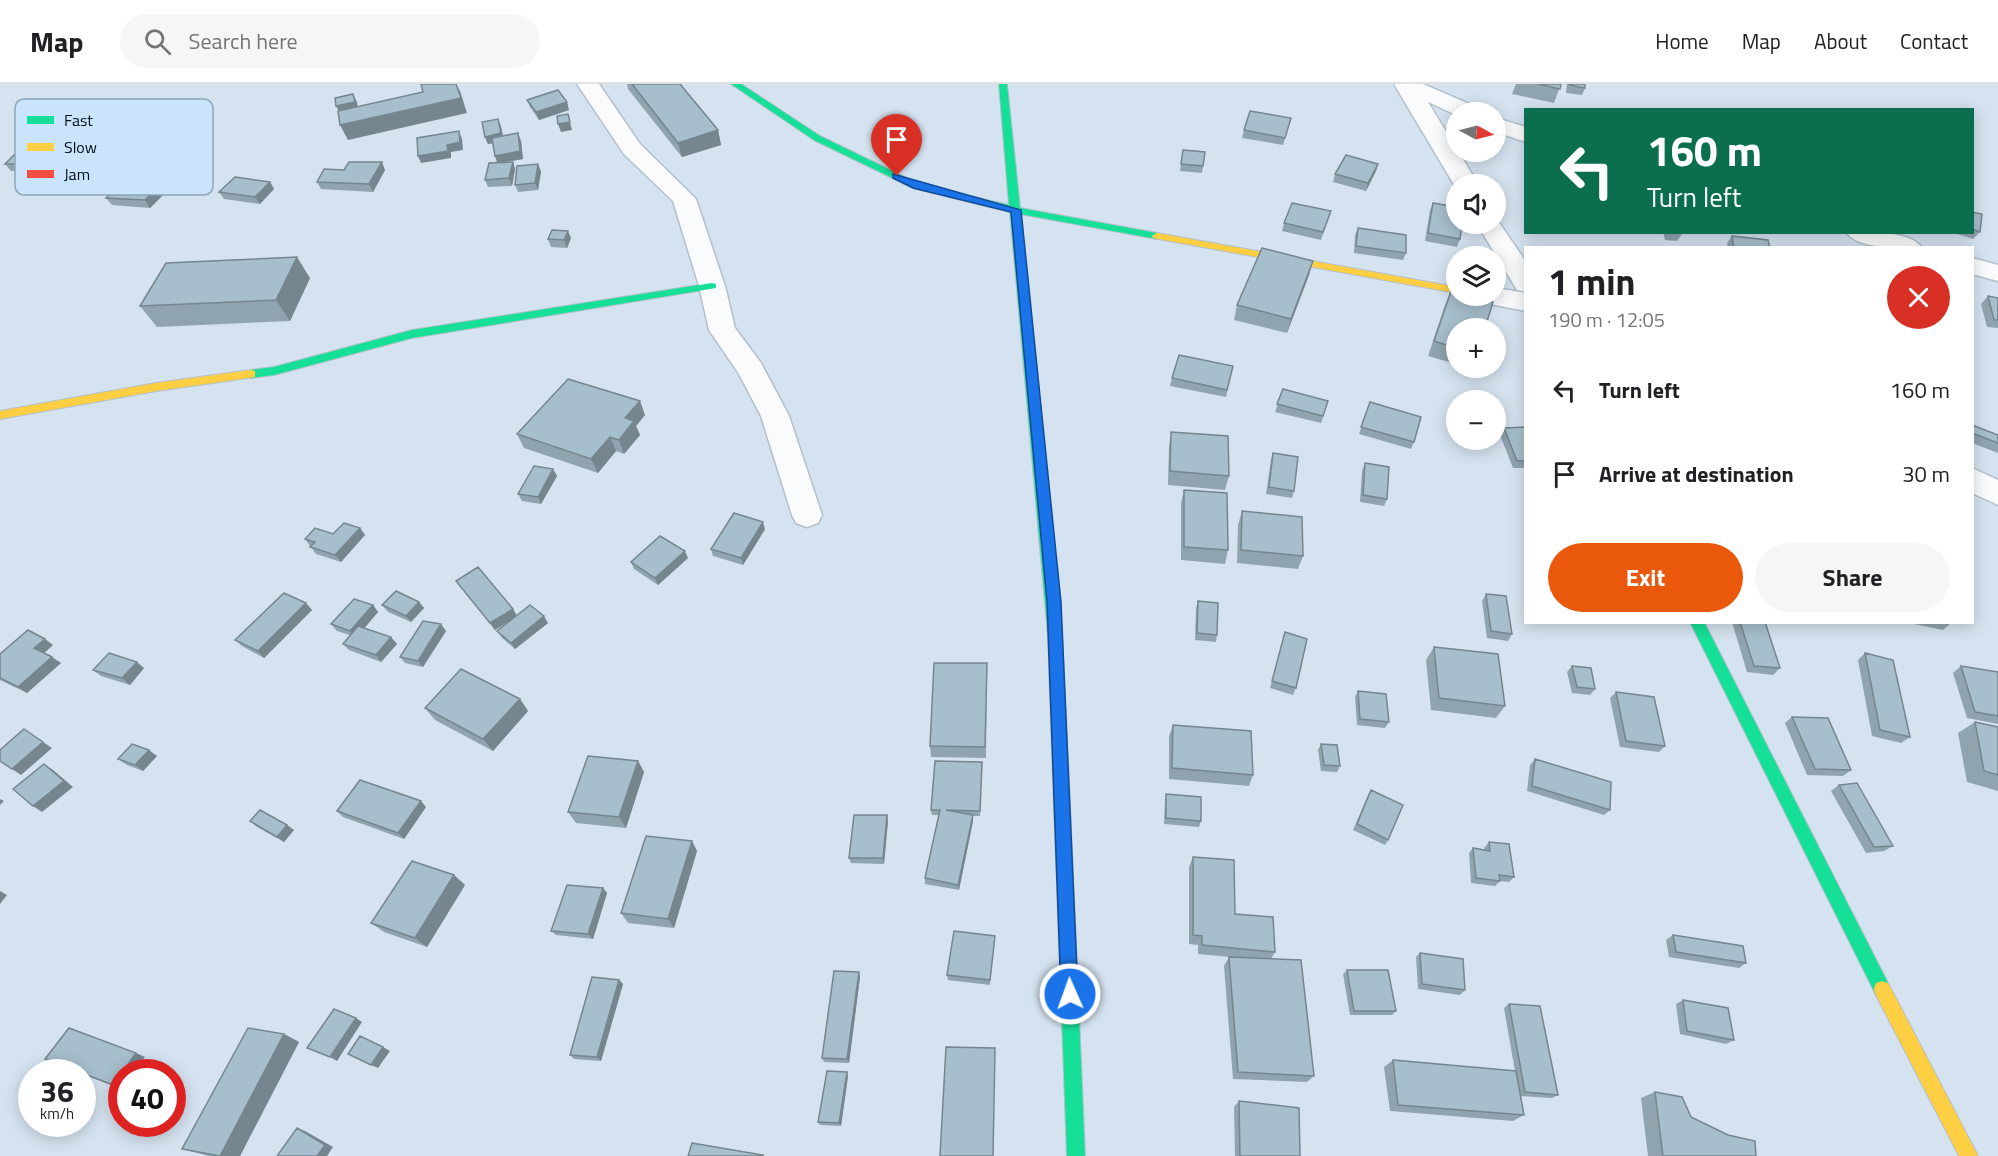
<!DOCTYPE html>
<html lang="en">
<head>
<meta charset="utf-8">
<style>
	:root { --surface:#fff; --page:#f6f6f6; --text:#202124; --muted:#757577; --line:#e0e0e0; --accent:#ea580c }
	body { margin:0; font-family:"Titillium Web",sans-serif; background:var(--page); color:var(--text); height:100vh; display:flex; flex-direction:column; font-size:22px; white-space:nowrap }
	* { box-sizing:border-box; margin:0 }
	p { font-size:20px; color:var(--muted) }
	.icon { flex:none; width:33px; height:33px; fill:none; stroke:currentColor; stroke-width:2; stroke-linecap:round; stroke-linejoin:round }
	.map { position:relative; flex:1; overflow:hidden }
	.panel { position:absolute; left:1524px; top:162px; width:450px; height:378px; display:flex; flex-direction:column; background:var(--surface); border-radius:0px; box-shadow:0 3px 15px #0003 }
	.panel>* { flex:none }
	.banner { position:absolute; left:1524px; top:24px; width:450px; height:126px; border-radius:0px; box-shadow:0 3px 15px #0003; background:#0b6e4f; color:#fff; overflow:hidden }
	.needle { width:39px; rotate:97deg }
	.tools { position:absolute; left:1446px; top:18px; display:grid; gap:12px }
	.tools a { display:grid; place-items:center; width:60px; height:60px; border-radius:50%; background:var(--surface); box-shadow:0 3px 15px #0003; font-size:30px }
	.speed { position:absolute; left:18px; top:975px; display:flex; gap:12px; font-size:30px; font-weight:700; text-align:center }
	.speed>* { display:grid; place-content:center; width:78px; height:78px; border-radius:50%; background:var(--surface); box-shadow:0 3px 15px #0003; line-height:1 }
	.speed small { font-size:15px; font-weight:400 }
	.speed .limit { border:9px solid #d22; background:#fff; color:#111 }
	.pin { position:absolute; display:grid; place-items:center; width:51px; height:51px; color:#fff; margin:-62px -26px; border-radius:50% 50% 50% 0; rotate:-45deg; box-shadow:0 0 6px #0007 }
	.pin .icon { rotate:45deg }
	.me { position:absolute; width:66px; margin:-33px; rotate:358deg; stroke-linejoin:round; filter:drop-shadow(0 0 4px #0008) }
	.turn { display:flex; align-items:center; gap:21px; height:126px; padding:0 24px; font-size:27px }
	.turn .icon { width:78px; height:78px; stroke-width:2.5 }
	.turn b { display:block; font-size:42px; line-height:51px }
	.round { display:grid; place-items:center; flex:none; width:63px; height:63px; border-radius:32px; background:var(--page) }
	.head { display:flex; align-items:center; justify-content:space-between; height:102px; padding:0 24px }
	h1 { font-size:36px; font-weight:700; line-height:45px }
	.primary-button { display:flex; gap:12px; margin-top:auto; padding:12px 24px }
	.primary-button a { flex:1; height:69px; border-radius:36px; background:var(--accent); color:#fff; font-size:24px; font-weight:700; line-height:69px; text-align:center }
	.primary-button a+a { background:var(--page); color:var(--text) }
	ul { padding:0; list-style:none }
	li { display:flex; align-items:center; gap:18px; height:84px; padding:0 24px }
	li div { flex:1 }
	li b { display:block; font-size:22px }
	li em { font-style:normal }
	header { display:flex; align-items:center; gap:36px; box-sizing:border-box; height:84px; padding:0 30px; background:var(--surface); border-bottom:2px solid var(--line) }
	header strong { font-size:28px }
	nav { display:flex; gap:33px; margin-inline-start:auto; font-size:21px }
	.search { width:420px; height:54px; background:var(--page); display:flex; align-items:center; gap:15px; box-sizing:border-box; padding:0 21px; border-radius:33px; color:var(--muted); font-size:22px }
	.map>svg:first-child { display:block }
</style>
</head>
<body>
<header>
<strong>Map</strong>
<div class="search"><svg class="icon" aria-label="search" viewBox="0 0 24 24"><circle cx="10" cy="10" r="6"/><path d="M15 15l6 6"/></svg>Search here</div>
<nav><a>Home</a><a>Map</a><a>About</a><a>Contact</a></nav>
</header>
<div class="map">
<svg width="1998" height="1072" viewBox="0 0 1998 1072">
	<rect width="100%" height="100%" fill="#d5e3f0"/>
	<g fill="none" stroke-linecap="round" stroke-linejoin="round">
		<defs>
			<path id="street" d="M577 0H599L640 60 696 115 725 202 735 244 761 279 789 332 822 431 818 439 807 443 796 439 792 431 761 332 739 290 709 246 699 202 673 117 624 70Z
				M1394 0H1423L1476 23 1479 28H1456V31L1428 18 1478 100H1456V104Z
				M1496 34 1526 43V58L1496 48Z
				M1496 134 1526 178V208L1517 206 1477 140H1496Z
				M1846 148C1865 148 1911 146 1922 164 1903 164 1858 166 1846 148Z
				M1972 174 1998 181V197L1972 190Z
				M1496 204 1526 209V227L1480 218 1476 212H1496Z
				M1972 384 1998 396V421L1972 409Z"/>
			<path id="fast" d="M731 0H741L820 52 919 100 1009 121 999 0H1007L1020 124 1157 149 1162 152 1157 155 1020 130 1062 552 1060 556H1050L1048 552 1010 128 913 104 814 56Z
				M712 199 716 200V204L412 254 274 291 251 294 245 290 251 286 274 283 412 246Z
				M1690 538H1704L1888 899 1890 905 1888 911 1882 913 1876 911Z
				M1062 715 1067 717 1070 722 1085 1072H1067L1054 722 1057 717Z"/>
			<path id="slow" d="M1157 149 1456 203V209L1153 154 1152 152Z
				M251 286 255 287V293L156 307 0 335V327L156 299Z
				M1882 897 1888 899 1978 1072H1959L1876 911 1874 905 1876 899Z"/>
			<path id="jam" d="M1055 546 1060 548 1062 552 1070 722 1067 727 1062 729 1057 727 1054 722 1048 552 1050 548Z"/>
		</defs>
		<use href="#street" stroke="#b3c0cb" stroke-width="3"/>
		<use href="#fast" stroke="#b3c0cb" stroke-width="2"/>
		<use href="#slow" stroke="#b3c0cb" stroke-width="2"/>
		<use href="#jam" stroke="#b3c0cb" stroke-width="2"/>
		<use href="#street" fill="#f9fbfd" fill-rule="evenodd"/>
		<use href="#fast" fill="#16e098" fill-rule="evenodd"/>
		<use href="#slow" fill="#ffcf43" fill-rule="evenodd"/>
		<use href="#jam" fill="#f24e42" fill-rule="evenodd"/>
	</g>
	<path fill="#90a4af" d="M627 0H680L718 46 721 61 682 73 628 5Z
		M1516 0H1561L1554 19 1512 10Z
		M1567 0H1585V4L1582 11 1566 9Z
		M527 16 569 26 539 36 530 23Z
		M1291 34 1283 61 1242 54 1244 46Z
		M498 35 503 52 521 57 523 75 505 78H513L515 85 512 102 488 103 485 96 497 79 495 72 493 59 488 60 485 53Z
		M1183 66 1205 68 1202 89 1180 87Z
		M69 70 75 77 62 90H66L72 98 64 106 37 104 31 97 41 88 39 86Z
		M38 71 21 87H11L5 80Z
		M146 78 151 86 136 102H125L120 94Z
		M538 80 541 88 538 106 518 108 515 101Z
		M1378 80 1376 87 1366 107 1333 98 1335 90Z
		M344 86H385L373 108 321 105 317 98Z
		M177 97 150 124 112 121 106 114Z
		M270 98 274 105 260 120 224 115 219 108Z
		M1433 119 1460 155 1457 163 1425 157 1430 126Z
		M1331 127 1321 156 1282 147 1284 139Z
		M1972 128 1980 148 1973 155 1951 148H1972Z
		M1358 144 1406 169 1403 176 1354 169 1355 151Z
		M1663 148H1681L1682 150 1677 157 1665 156Z
		M1732 152 1770 164H1728L1727 159Z
		M571 154 567 164 551 163 548 155Z
		M1313 177 1309 191 1287 249 1234 236 1237 221Z
		M310 194 290 237 157 243 140 222Z
		M1451 207 1456 244V280L1428 272 1445 221Z
		M1988 212 1998 214V244L1987 243 1981 220Z
		M1233 282 1226 313 1170 302 1172 294Z
		M1283 305 1328 317 1321 339 1275 328Z
		M1370 318 1414 358 1411 365 1359 350Z
		M645 331 636 342 640 351 624 370 616 367 598 389 524 364 517 350Z
		M1972 341 1998 351V369L1972 359Z
		M1526 343V384H1513L1500 351 1504 344Z
		M1171 348 1229 392 1225 406 1168 401 1169 362Z
		M1273 369 1294 407 1292 414 1266 410 1271 376Z
		M1365 379 1387 415 1384 422 1360 418 1362 387Z
		M553 385 557 392 541 420 522 417 518 410Z
		M1184 406 1228 466 1225 480 1181 476V419Z
		M1242 427 1303 472 1298 485 1237 479 1238 441Z
		M360 444 365 451 341 478 316 470 305 455 333 450Z
		M765 445 743 481 713 472 711 465Z
		M688 474 658 501 634 485 631 478Z
		M456 497 513 525 517 532 495 546Z
		M1486 510 1512 550 1508 557 1487 554 1482 517Z
		M1198 517 1217 551 1216 558 1195 556 1196 524Z
		M419 518 424 524 411 538 388 528 382 521Z
		M306 519 312 526 264 574 242 562 235 556Z
		M373 521 378 528 364 544 397 560 381 578 349 566 343 560 350 551 337 547 331 540Z
		M1732 538H1765L1780 584 1773 591 1747 588Z
		M1914 538H1951V539L1943 546 1914 540Z
		M548 539 515 565 502 554 497 547Z
		M446 547 423 583 405 579 400 573Z
		M1285 548 1296 604 1293 611 1270 604Z
		M53 561 44 569 61 579 27 609 0 596V570Z
		M1434 563 1505 622 1496 634 1431 626 1426 576Z
		M1865 569 1910 653 1901 659 1872 652 1858 576Z
		M987 579 986 674 931 673 930 662Z
		M1572 582 1595 605 1590 611 1572 609 1567 588Z
		M1961 582 1998 588V640L1967 634 1953 589Z
		M144 584 130 601 101 592 93 586Z
		M1358 607 1389 638 1385 644 1357 641 1355 613Z
		M1616 608 1665 662 1659 668 1620 663 1610 614Z
		M520 615 528 627 493 667 435 636 425 624Z
		M1792 633 1851 686 1843 692 1807 691 1785 639Z
		M1975 638 1998 643V707L1967 698 1958 649Z
		M1173 641 1253 691 1249 702 1169 695V652Z
		M1321 660 1340 682 1337 688 1321 687 1318 666Z
		M157 672 143 687 127 681 118 675Z
		M1535 675 1610 726 1604 731 1527 707 1530 681Z
		M638 677 644 688 626 744 576 739 568 728Z
		M982 684 980 732H973V737L959 806 925 800V794L939 731H932L931 726Z
		M1839 701 1893 762 1884 767 1866 769 1831 707Z
		M1371 706 1388 756 1385 761 1353 746 1368 711Z
		M1166 710 1201 737 1199 743 1164 740 1165 715Z
		M426 723 404 755 343 733 337 727Z
		M250 737 287 741 294 746 284 758 257 743Z
		M888 737 884 780 851 779 849 774Z
		M692 757 697 767 674 844 628 839 621 829Z
		M1489 758 1514 793 1509 798 1500 797 1495 802 1471 799 1469 769 1473 764 1485 766 1484 764Z
		M1193 773 1235 830 1275 868 1271 875 1314 992 1307 998 1233 995 1224 882 1229 873H1230L1198 870V861L1189 860V783Z
		M454 791 465 801 427 863 384 848 371 839Z
		M603 804 607 809 593 855 556 851 551 847Z
		M1673 851 1746 879 1739 884 1669 873 1666 856Z
		M995 852 990 901 948 896 947 891Z
		M1420 869 1465 906 1460 911 1418 905 1416 873Z
		M1347 886 1396 927 1392 931H1350L1343 890Z
		M860 893 849 979 824 978 822 974Z
		M619 896 623 900 601 977 574 975 570 971Z
		M1683 916 1734 956 1726 960 1680 950 1676 920Z
		M1509 920 1558 1011 1552 1014 1520 1012 1524 1031 1513 1037 1390 1027 1384 983 1393 976 1515 987 1504 924Z
		M284 950 299 958 240 1072H209L182 1065Z
		M847 988 848 992 841 1042 820 1041 818 1038Z
		M1655 1008 1691 1033 1756 1072H1648L1641 1014Z
		M1239 1017 1300 1072H1235L1234 1023Z"/>
	<path fill="#75868f" d="M456 0 460 7 467 29 348 56 340 41Z
		M353 10 357 18 358 25 340 29 336 22Z
		M567 18 569 26 539 36 536 28Z
		M568 30 572 46 561 48 558 40Z
		M498 35 501 42 504 57 488 60 485 53Z
		M196 37 201 45 197 54 156 59 151 51Z
		M718 46 721 61 682 73 678 59Z
		M459 47 462 55 463 66 451 68V74L421 79 418 72 447 61Z
		M518 49 521 57 523 75 498 79 495 72Z
		M32 63 38 71 21 87 15 80Z
		M69 70 75 77 57 95 51 87Z
		M146 78 151 86 136 102 131 95Z
		M382 78 385 86 373 108 369 100Z
		M513 78 515 85 512 102 509 94Z
		M538 80 541 88 538 106 535 99Z
		M1378 80 1376 87 1366 107 1368 99Z
		M172 89 177 97 150 124 145 116Z
		M66 90 72 98 64 106 59 98Z
		M270 98 274 105 260 120 255 113Z
		M568 147 571 154 567 164 564 156Z
		M297 173 310 194 290 237 276 216Z
		M1313 177 1309 191 1287 249 1291 235Z
		M640 317 645 331 636 342 640 351 624 370 619 356 625 334Z
		M610 353 616 367 598 389 591 375Z
		M553 385 557 392 541 420 538 413Z
		M763 438 765 445 743 481 741 474Z
		M360 444 365 451 341 478 335 471Z
		M685 467 688 474 658 501 655 494Z
		M419 518 424 524 411 538 406 532Z
		M306 519 312 526 264 574 258 567Z
		M373 521 378 528 356 554 350 547Z
		M513 525 517 532 495 546 490 539Z
		M544 532 548 539 515 565 511 559Z
		M441 540 446 547 423 583 418 577Z
		M391 553 397 560 381 578 376 571Z
		M45 555 53 561 43 570 34 564Z
		M52 573 61 579 27 609 18 603Z
		M137 578 144 584 130 601 122 594Z
		M520 615 528 627 493 667 483 655Z
		M43 658 52 664 21 691 12 685Z
		M149 666 157 672 143 687 135 681Z
		M638 677 644 688 626 744 619 733Z
		M44 680 53 686 73 703 42 728 33 722Z
		M0 715 4 717 0 721Z
		M421 717 426 723 404 755 398 749Z
		M887 731 888 737 884 780 883 774Z
		M973 731V737L959 806 958 801Z
		M287 741 294 746 284 758 277 753Z
		M692 757 697 767 674 844 668 835Z
		M454 791 465 801 427 863 415 854Z
		M603 804 607 809 593 855 588 850Z
		M0 807 7 811 0 820Z
		M859 888 860 893 849 979 847 975Z
		M619 896 623 900 601 977 597 973Z
		M356 934 362 938 337 977 330 973Z
		M284 950 299 958 240 1072H220Z
		M383 963 390 967 378 984 371 981Z
		M136 969 145 973 134 988H122Z
		M847 988 848 992 841 1042 839 1039Z
		M122 989V1004L113 1001Z
		M297 1044 305 1047 333 1063 327 1072H317Z"/>
	<path fill="#a7bfcc" stroke="#75868f" stroke-width="1.5" d="M421 0H456L461 14 340 41 338 27 423 8Z
		M632 0H680L718 46 678 59Z
		M1538 0H1561L1560 5Z
		M1569 0H1585V4L1569 1Z
		M558 6 567 18 536 28 527 16Z
		M353 10 355 18 336 22 335 14Z
		M1250 27 1291 34 1285 54 1244 46Z
		M568 30 570 38 558 40 557 32Z
		M498 35 501 49 485 53 482 38Z
		M459 47 460 58 447 61 448 67 418 72 417 54Z
		M518 49 520 67 495 72 492 54Z
		M22 63H32L15 80H5Z
		M1183 66 1205 68 1203 82 1181 80Z
		M1346 71 1378 80 1368 99 1335 90Z
		M349 78H382L369 100 317 98 324 85 344 86Z
		M513 78 509 94 485 96 489 79Z
		M538 80 535 99 515 101 517 82Z
		M160 88 172 89 145 116 106 114 117 103 144 104Z
		M235 93 270 98 255 113 219 108Z
		M1292 119 1331 127 1323 148 1284 139Z
		M1433 119 1456 123V140H1462L1460 155 1428 149Z
		M1972 128 1982 130 1980 148 1972 145Z
		M1358 144 1406 151V169L1356 162Z
		M552 146 568 147 564 156 548 155Z
		M1732 152 1768 156 1770 164H1734Z
		M1262 164 1313 177 1291 235 1237 221Z
		M297 173 276 216 140 222 166 179Z
		M1451 207 1456 208V212H1469L1493 218 1485 244H1456V264L1434 257Z
		M1988 212 1998 214V236H1994Z
		M1179 271 1233 282 1227 306 1172 294Z
		M568 295 640 317 625 334 634 337 619 356 610 353 591 375 517 350Z
		M1283 305 1328 317 1323 332 1277 320Z
		M1370 318 1421 333 1414 358 1361 343Z
		M1972 341 1998 351V359L1972 349Z
		M1526 343V377H1517L1504 344Z
		M1171 348 1228 352 1229 392 1170 387Z
		M1273 369 1298 373 1294 407 1269 403Z
		M1365 379 1389 383 1387 415 1363 411Z
		M534 382 553 385 538 413 518 410Z
		M1184 406 1227 409 1228 466 1184 463Z
		M1242 427 1302 433 1303 472 1241 466Z
		M734 429 763 438 741 474 711 465Z
		M344 439 360 444 335 471 310 463 315 458 305 455 315 444 333 450Z
		M660 452 685 467 655 494 631 478Z
		M478 483 513 525 490 539 456 497Z
		M396 507 419 518 406 532 382 521Z
		M284 509 306 519 258 567 235 556Z
		M1486 510 1506 512 1512 550 1491 547Z
		M354 515 373 521 350 547 331 540Z
		M1198 517 1218 519 1217 551 1197 549Z
		M530 521 544 532 511 559 497 547Z
		M423 537 441 540 418 577 400 573Z
		M1740 538H1765L1780 584 1754 582Z
		M358 542 391 553 376 571 343 560Z
		M28 546 45 555 34 564 52 573 18 603 0 594V570Z
		M1285 548 1307 555 1296 604 1272 597Z
		M1434 563 1498 570 1505 622 1439 614Z
		M109 569 137 578 122 594 93 586Z
		M1865 569 1893 576 1910 653 1880 646Z
		M934 579H987L985 663 930 662Z
		M1572 582 1591 584 1595 605 1577 603Z
		M1961 582 1998 588V632L1975 628Z
		M461 585 520 615 483 655 425 624Z
		M1358 607 1386 610 1389 638 1360 635Z
		M1616 608 1654 613 1665 662 1626 657Z
		M1792 633 1828 634 1851 686 1815 685Z
		M1975 638 1998 643V691L1984 687Z
		M1173 641 1251 647 1253 691 1172 684Z
		M24 645 43 658 12 685 0 677V666Z
		M132 660 149 666 135 681 118 675Z
		M1321 660 1337 661 1340 682 1324 681Z
		M588 672 638 677 619 733 568 728Z
		M1535 675 1611 698 1610 726 1532 702Z
		M935 677 982 678 980 727 946 726 973 731 958 801 925 794 940 726H931Z
		M44 680 64 697 33 722 13 705Z
		M360 696 421 717 398 749 337 727Z
		M1857 699 1893 762 1874 763 1839 701Z
		M1371 706 1403 721 1388 756 1357 740Z
		M1166 710 1201 713V737L1166 734Z
		M260 726 287 741 277 753 250 737Z
		M854 731H887L883 774H849Z
		M646 752 692 757 668 835 621 829Z
		M1489 758 1509 760 1514 793 1499 791 1500 797 1476 794 1473 764 1490 767Z
		M1193 773 1234 776 1235 830 1273 833 1275 868 1202 861V852L1193 851Z
		M412 777 454 791 415 854 371 839Z
		M567 801 603 804 588 850 551 847Z
		M954 847 995 852 990 896 947 891Z
		M1673 851 1743 862 1746 879 1676 868Z
		M1420 869 1463 875 1465 906 1422 900Z
		M1229 873 1301 876 1314 992 1238 988Z
		M1347 886H1388L1396 927H1354Z
		M834 887 859 888 847 975 822 974Z
		M592 893 619 896 597 973 570 971Z
		M1683 916 1728 924 1734 956 1687 947Z
		M1509 920 1540 922 1558 1011 1525 1008Z
		M334 925 356 934 330 973 307 964Z
		M69 944 136 969 113 1001 45 975Z
		M248 944 284 950 220 1072 182 1065Z
		M360 952 383 963 371 981 348 970Z
		M946 963 995 964 993 1072H940Z
		M1393 976 1516 987 1524 1031 1398 1021Z
		M827 987 847 988 839 1039 818 1038Z
		M1655 1008 1682 1013 1691 1033 1728 1051 1755 1057 1756 1072H1663Z
		M1239 1017 1299 1024 1300 1072H1240Z
		M297 1044 325 1061 317 1072H277Z
		M692 1059 763 1071 762 1072H688Z"/>
	<path fill="#1a73e8" stroke="#114b97" stroke-width="1.5" d="M893 90 1021 126 1061 518 1078 910 1076 916 1070 919 1064 916 1061 910 1047 518 1011 128 913 104 893 94Z"/>
	<rect x="15" y="15" width="198" height="96" rx="9" fill="#cae4fb" stroke="#8fa5b8" stroke-width="1.5"/>
	<rect x="27" y="32" width="27" height="8" fill="#16e098"/>
	<rect x="27" y="59" width="27" height="8" fill="#ffcf43"/>
	<rect x="27" y="86" width="27" height="8" fill="#f24e42"/>
	<g font-size="16" fill="#06121b">
		<text x="64" y="42">Fast</text>
		<text x="64" y="69">Slow</text>
		<text x="64" y="96">Jam</text>
	</g>
</svg>
<div class="tools">
<a><svg class="needle" viewBox="-14 -14 28 28"><path d="M0-13l5 13h-10z" fill="#e53935"/><path d="M0 13l5-13h-10z" fill="#757577"/></svg></a>
<a><svg class="icon" aria-label="sound" viewBox="0 0 24 24"><path d="M4 9h4l5-4v14l-5-4H4zM17 9q2 3 0 6"/></svg></a>
<a><svg class="icon" aria-label="layers" viewBox="0 0 24 24"><path d="M12 4l9 5-9 5-9-5zM3 14l9 5 9-5"/></svg></a>
<a>+</a>
<a>−</a>
</div>
<div class="speed"><div>36<small>km/h</small></div><div class="limit">40</div></div>
<div class="pin" style="left:897px;top:92px;background:#d93025"><svg class="icon" aria-label="arrive" viewBox="0 0 24 24"><path d="M6 21V4h12l-3 4 3 4H6"/></svg></div>
<svg class="me" style="left:1070px;top:910px" viewBox="-20 -20 40 40"><circle r="17" fill="#1a73e8" stroke="#fff" stroke-width="3"/><path d="M0-11L8 9 0 5-8 9z" fill="#fff"/></svg>
<div class="banner">
<div class="turn"><svg class="icon" aria-label="left" viewBox="0 0 24 24"><path d="M17 20v-9H6M10 6l-5 5 5 5"/></svg><div><b>160 m</b>Turn left</div></div>
</div>
<section class="panel">
<div class="head"><div><h1>1 min</h1><p>190 m · 12:05</p></div><a class="round" style="background:#d93025;color:#fff"><svg class="icon" aria-label="close" viewBox="0 0 24 24"><path d="M6 6l12 12M18 6L6 18"/></svg></a></div>
<ul>
<li><svg class="icon" aria-label="left" viewBox="0 0 24 24"><path d="M17 20v-9H6M10 6l-5 5 5 5"/></svg><div><b>Turn left</b></div><em>160 m</em></li>
<li><svg class="icon" aria-label="arrive" viewBox="0 0 24 24"><path d="M6 21V4h12l-3 4 3 4H6"/></svg><div><b>Arrive at destination</b></div><em>30 m</em></li>
</ul>
<div class="primary-button"><a>Exit</a><a>Share</a></div>
</section>
</div>
</body>
</html>
